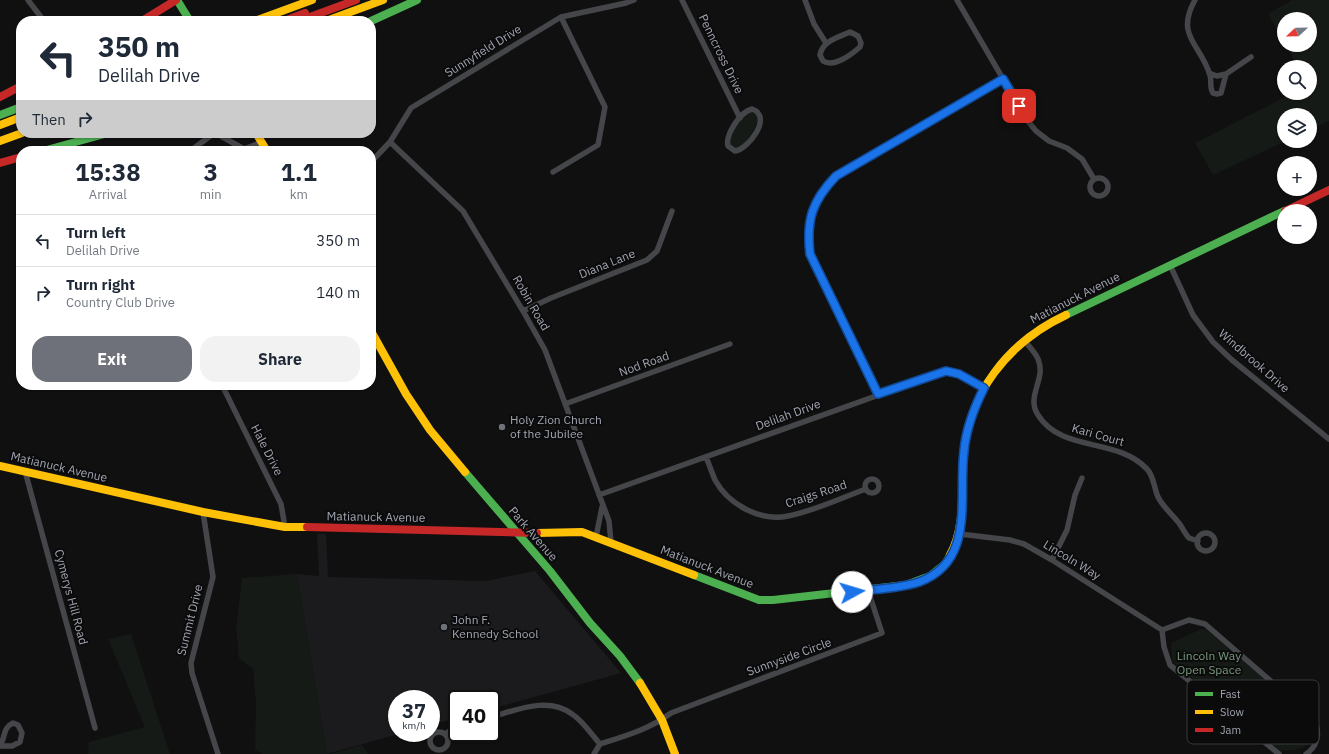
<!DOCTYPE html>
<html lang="en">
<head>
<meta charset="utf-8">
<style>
	:root { --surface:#fff; --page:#f2f2f3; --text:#1f2937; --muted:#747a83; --line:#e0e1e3; --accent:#6e7179 }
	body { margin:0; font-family:"IBM Plex Sans",sans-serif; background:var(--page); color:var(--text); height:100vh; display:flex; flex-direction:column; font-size:15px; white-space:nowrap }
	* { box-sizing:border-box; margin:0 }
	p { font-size:13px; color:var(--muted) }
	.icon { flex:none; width:22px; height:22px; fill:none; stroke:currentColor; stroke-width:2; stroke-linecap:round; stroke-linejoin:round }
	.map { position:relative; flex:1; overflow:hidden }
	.drawer { position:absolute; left:16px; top:146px; width:360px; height:244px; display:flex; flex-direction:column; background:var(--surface); border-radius:16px; box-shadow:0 1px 3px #0004 }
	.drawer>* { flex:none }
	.banner { position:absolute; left:16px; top:16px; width:360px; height:122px; border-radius:16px; box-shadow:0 1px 3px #0004; background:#fff; color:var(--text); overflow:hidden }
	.needle { width:26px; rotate:248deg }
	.controls { position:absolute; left:1277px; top:12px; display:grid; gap:8px }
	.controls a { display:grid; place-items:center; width:40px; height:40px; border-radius:50%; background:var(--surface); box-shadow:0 1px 3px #0004; font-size:20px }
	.speed { position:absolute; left:388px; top:690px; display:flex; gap:8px; font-size:20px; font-weight:700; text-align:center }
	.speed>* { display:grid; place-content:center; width:52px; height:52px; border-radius:50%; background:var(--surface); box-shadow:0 1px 3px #0004; line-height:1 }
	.speed small { font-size:10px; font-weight:400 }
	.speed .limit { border:2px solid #111; border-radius:6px; background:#fff; color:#111 }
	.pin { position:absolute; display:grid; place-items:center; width:34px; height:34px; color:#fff; margin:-17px; border-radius:8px; box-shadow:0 2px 6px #0006 }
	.me { position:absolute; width:44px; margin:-22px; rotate:84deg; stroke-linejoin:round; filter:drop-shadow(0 0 3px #0008) }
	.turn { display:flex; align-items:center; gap:14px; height:84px; padding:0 16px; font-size:18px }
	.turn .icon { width:52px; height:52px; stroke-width:2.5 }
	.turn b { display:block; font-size:28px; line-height:34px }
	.then { display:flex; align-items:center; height:38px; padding:0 16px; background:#0003; gap:8px; font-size:15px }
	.eta { display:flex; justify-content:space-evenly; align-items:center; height:68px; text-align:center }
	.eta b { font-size:24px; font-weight:700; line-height:28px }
	.cta { display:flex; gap:8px; margin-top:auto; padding:8px 16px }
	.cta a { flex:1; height:46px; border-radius:16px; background:var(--accent); color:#fff; font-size:16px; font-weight:700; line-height:46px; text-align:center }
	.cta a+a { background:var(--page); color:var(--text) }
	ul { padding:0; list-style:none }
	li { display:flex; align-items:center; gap:12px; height:52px; padding:0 16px; border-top:1px solid var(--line) }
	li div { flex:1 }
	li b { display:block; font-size:15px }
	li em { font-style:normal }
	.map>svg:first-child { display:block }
</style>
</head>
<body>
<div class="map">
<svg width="1329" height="754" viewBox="0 0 1329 754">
	<rect width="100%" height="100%" fill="#101011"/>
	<path fill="#1b1b1d" d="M317 534H326L328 577 486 581 535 571 621 673 491 709V699H457V718L431 725V699H397V733H402L327 754 297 574 319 576Z"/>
	<path fill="#151a16" d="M1292 0H1329V121L1310 130V115H1284V141H1286L1213 175 1195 143 1285 97 1287 93H1310V67H1298L1286 45H1310V19H1284V42L1268 14Z
		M752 112 758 116C758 127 747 145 736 149L730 145C729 133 741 117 752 112Z
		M297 574 327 754H262L255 750 256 701 253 669 239 658 236 627 242 578Z
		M1201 629H1206L1309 718C1325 739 1302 754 1279 750L1175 664 1172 659 1171 643Z
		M131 634 170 754H88L89 742 145 727 108 639Z
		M362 745 368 754H330Z"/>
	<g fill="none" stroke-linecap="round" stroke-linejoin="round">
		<path stroke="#454649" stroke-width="5.5" d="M28 0 44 21
			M682 0 740 118
			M805 0 814 24 826 43
			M957 0 1027 120 1036 131 1049 141 1067 148 1082 159 1094 179
			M1195 0C1175 36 1200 43 1210 75 1212 81 1209 87 1213 93L1217 94 1221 93 1226 74 1251 57
			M850 32 858 36 861 43 860 47C852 54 834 68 823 61L820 55C822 41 839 37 850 32Z
			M1209 73 1217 76 1226 74
			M752 109C774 117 747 150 735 151L728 146C725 135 740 112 752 109Z
			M390 142 463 211 523 311 545 350 609 521 611 542
			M190 151 213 134 219 135 244 149 262 142
			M371 162 390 142 411 108 561 17 626 3 634 0
			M553 172 598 145 605 107 561 17
			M1090 187a9 9 0 1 1 18 0a9 9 0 1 1-18 0Z
			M1170 265 1193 315 1213 342 1232 360 1329 439
			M523 311 551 298 647 260 657 251 672 211
			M1024 340C1029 347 1037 353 1039 362 1045 380 1026 397 1038 415 1062 453 1117 437 1147 469 1154 476 1154 488 1158 497 1163 507 1172 514 1179 523 1182 527 1185 534 1189 538 1192 539 1195 540 1198 541
			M222 385 281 504 285 527
			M878 394 810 254C806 220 812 202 836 176L1003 79
			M565 404 730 344
			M706 457C709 464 712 473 715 480 728 504 760 522 788 516 814 511 841 498 866 489
			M25 471 95 728
			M865 486a7 7 0 1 1 14 0a7 7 0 1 1-14 0Z
			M599 495 946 371 959 374 984 387
			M203 512 213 577 191 663 192 673 218 754
			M1197 542a9 9 0 1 1 18 0a9 9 0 1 1-18 0Z
			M960 534 1010 540 1024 544 1052 560 1162 630
			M596 537 602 507
			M1052 560 1067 530 1075 495 1082 478
			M1162 630 1189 620 1205 624 1310 715C1321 727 1320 745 1306 754
			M1162 630 1164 647 1170 665 1279 754
			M491 717C517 710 548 696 572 714 583 721 591 734 600 744
			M430 741a9 9 0 1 1 18 0a9 9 0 1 1-18 0Z
			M445 734 457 726
			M0 745C6 737 2 728 13 723L18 725 22 733 20 742 12 746H0
			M594 754 600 744C625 736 650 729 671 713L882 633 868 590"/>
		<path stroke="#4caf50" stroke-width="8" d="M177 0 190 21
			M371 21 417 0
			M0 115 21 107
			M43 151 108 133
			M1066 315 1284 211
			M465 472 550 571 590 623 620 656 640 683
			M694 575 759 600H773L906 585 930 576 946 563 950 555"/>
		<path stroke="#ffc107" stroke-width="8" d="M255 21 312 0
			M326 21 383 0
			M0 125 21 117
			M256 133 267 151
			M0 141 22 133
			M371 331 406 394 430 430 465 472
			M0 466 203 512 285 527H307
			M537 533 582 532 694 575
			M950 555C966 526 961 491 963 459 967 394 1008 342 1066 315
			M640 683 662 720 675 754"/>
		<path stroke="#c62828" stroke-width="8" d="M142 21 176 0
			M284 21 305 13
			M299 21 356 0
			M0 97 21 86
			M0 163 21 157
			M1285 211 1329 190
			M307 527 537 533"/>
	</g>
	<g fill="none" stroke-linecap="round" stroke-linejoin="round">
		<defs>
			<path id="route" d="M852 592C874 589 898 589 919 582 976 561 958 498 964 451 966 429 974 408 984 388L959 374 946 371 878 394 810 254C806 220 812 201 836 176L1003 79 1019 106"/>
		</defs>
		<use href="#route" stroke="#114b97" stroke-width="10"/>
		<use href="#route" stroke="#1a73e8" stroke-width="7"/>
	</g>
	<g fill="#6e7179" stroke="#0b0b0c" stroke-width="1.5">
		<circle cx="502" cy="427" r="4"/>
		<circle cx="444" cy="627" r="4"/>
	</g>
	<g text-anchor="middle" stroke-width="4" stroke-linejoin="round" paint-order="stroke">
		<g font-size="12" fill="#a1a5b1" stroke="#0b0b0c">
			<text transform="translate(483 51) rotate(-32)" y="4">Sunnyfield Drive</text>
			<text transform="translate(721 54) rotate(64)" y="4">Penncross Drive</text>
			<text transform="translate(607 264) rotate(-22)" y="4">Diana Lane</text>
			<text transform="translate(1075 298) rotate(-27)" y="4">Matianuck Avenue</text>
			<text transform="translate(531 303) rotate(60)" y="4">Robin Road</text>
			<text transform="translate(1254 361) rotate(41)" y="4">Windbrook Drive</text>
			<text transform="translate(644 364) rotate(-20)" y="4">Nod Road</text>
			<text transform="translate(788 415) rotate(-20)" y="4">Delilah Drive</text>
			<text transform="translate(1098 435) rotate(16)" y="4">Kari Court</text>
			<text transform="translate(267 450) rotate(63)" y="4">Hale Drive</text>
			<text transform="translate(59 467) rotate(13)" y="4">Matianuck Avenue</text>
			<text transform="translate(816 494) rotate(-18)" y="4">Craigs Road</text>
			<text transform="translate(376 517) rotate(1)" y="4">Matianuck Avenue</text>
			<text transform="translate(533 534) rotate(49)" y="4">Park Avenue</text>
			<text transform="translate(1072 560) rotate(31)" y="4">Lincoln Way</text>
			<text transform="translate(707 567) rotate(21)" y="4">Matianuck Avenue</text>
			<text transform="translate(71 597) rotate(75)" y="4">Cymerys Hill Road</text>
			<text transform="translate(190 620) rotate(-76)" y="4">Summit Drive</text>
			<text transform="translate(789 657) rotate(-20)" y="4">Sunnyside Circle</text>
		</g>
		<g font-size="12" fill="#a1a5b1" stroke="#0b0b0c" text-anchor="start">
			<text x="510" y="424">Holy Zion Church<tspan x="510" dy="14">of the Jubilee</tspan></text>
			<text x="452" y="624">John F.<tspan x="452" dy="14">Kennedy School</tspan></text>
		</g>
		<g font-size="12" fill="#799b7d" stroke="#0b0b0c">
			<text x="1209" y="660">Lincoln Way<tspan x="1209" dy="14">Open Space</tspan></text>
		</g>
	</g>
	<rect x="1187" y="680" width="132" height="64" rx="6" fill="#0b0b0c" stroke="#38393e" stroke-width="1"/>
	<rect x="1195" y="692" width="18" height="4" fill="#4caf50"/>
	<rect x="1195" y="710" width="18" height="4" fill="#ffc107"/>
	<rect x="1195" y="728" width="18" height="4" fill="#c62828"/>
	<g font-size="11" fill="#a1a5b1">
		<text x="1220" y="698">Fast</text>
		<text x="1220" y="716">Slow</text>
		<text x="1220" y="734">Jam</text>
	</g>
</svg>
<div class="controls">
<a><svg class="needle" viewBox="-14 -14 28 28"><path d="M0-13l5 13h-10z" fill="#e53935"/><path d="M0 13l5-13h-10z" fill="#747a83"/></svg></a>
<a><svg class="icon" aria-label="search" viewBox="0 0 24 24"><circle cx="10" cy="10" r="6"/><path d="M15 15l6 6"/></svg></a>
<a><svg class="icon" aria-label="layers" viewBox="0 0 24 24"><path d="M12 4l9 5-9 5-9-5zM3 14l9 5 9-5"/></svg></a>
<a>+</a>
<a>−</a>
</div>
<div class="speed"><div>37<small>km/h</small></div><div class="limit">40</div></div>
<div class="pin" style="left:1019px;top:106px;background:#d93025"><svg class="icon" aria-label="arrive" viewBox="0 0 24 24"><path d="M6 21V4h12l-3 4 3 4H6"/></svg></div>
<svg class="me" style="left:852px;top:592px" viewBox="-20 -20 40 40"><circle r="19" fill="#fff"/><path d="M0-13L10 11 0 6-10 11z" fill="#1a73e8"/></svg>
<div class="banner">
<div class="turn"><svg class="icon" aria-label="left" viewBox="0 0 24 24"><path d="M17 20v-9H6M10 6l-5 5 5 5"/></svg><div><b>350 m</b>Delilah Drive</div></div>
<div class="then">Then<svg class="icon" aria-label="right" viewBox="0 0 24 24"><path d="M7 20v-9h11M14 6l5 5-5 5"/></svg></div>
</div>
<section class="drawer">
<div class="eta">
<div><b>15:38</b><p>Arrival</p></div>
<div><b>3</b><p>min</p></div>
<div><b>1.1</b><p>km</p></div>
</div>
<ul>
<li><svg class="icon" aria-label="left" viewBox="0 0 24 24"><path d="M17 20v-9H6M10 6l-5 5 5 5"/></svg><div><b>Turn left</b><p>Delilah Drive</p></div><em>350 m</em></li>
<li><svg class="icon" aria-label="right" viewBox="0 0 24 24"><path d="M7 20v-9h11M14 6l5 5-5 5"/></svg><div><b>Turn right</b><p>Country Club Drive</p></div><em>140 m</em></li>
</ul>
<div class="cta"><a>Exit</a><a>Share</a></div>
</section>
</div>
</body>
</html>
